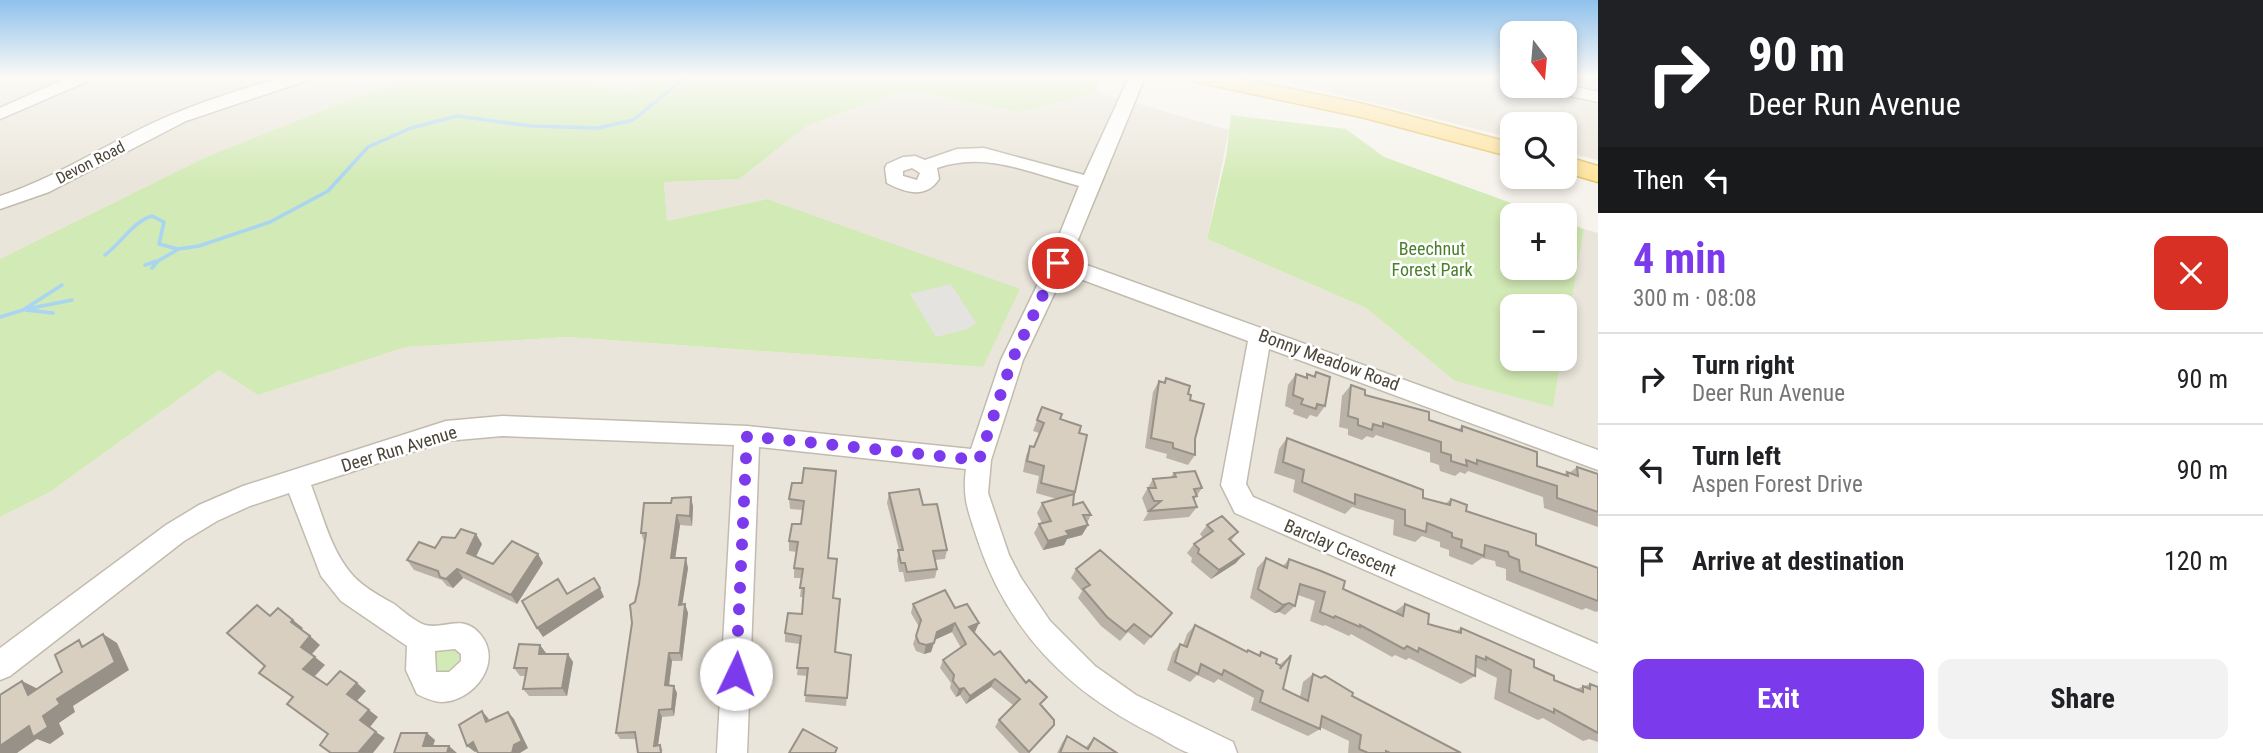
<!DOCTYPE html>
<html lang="en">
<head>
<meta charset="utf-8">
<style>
	:root { --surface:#fff; --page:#f2f2f2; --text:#202124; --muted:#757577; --line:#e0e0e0; --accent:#7c3aed }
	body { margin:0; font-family:"Roboto Condensed",sans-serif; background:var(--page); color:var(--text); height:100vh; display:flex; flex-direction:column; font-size:26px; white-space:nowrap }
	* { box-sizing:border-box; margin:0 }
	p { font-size:23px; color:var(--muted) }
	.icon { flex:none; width:38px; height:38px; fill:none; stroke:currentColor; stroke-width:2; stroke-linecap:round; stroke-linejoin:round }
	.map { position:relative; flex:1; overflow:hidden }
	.details { display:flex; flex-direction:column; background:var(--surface); width:665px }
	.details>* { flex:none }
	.hud { background:#202124; color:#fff; overflow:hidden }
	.needle { width:46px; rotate:164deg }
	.tools { position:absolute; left:1500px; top:21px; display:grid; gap:14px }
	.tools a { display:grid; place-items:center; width:77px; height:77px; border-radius:14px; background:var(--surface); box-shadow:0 4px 10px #0003; font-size:35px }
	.pin { position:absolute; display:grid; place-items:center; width:60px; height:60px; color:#fff; margin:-30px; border:4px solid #fff; border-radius:50%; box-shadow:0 2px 7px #0007 }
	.me { position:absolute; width:77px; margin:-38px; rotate:3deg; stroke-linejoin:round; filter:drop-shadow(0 0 5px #0008) }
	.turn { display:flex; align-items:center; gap:24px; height:147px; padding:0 35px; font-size:32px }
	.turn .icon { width:91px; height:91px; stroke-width:2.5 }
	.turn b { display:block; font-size:49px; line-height:60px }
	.then { display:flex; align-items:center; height:66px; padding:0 35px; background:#0003; gap:14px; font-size:26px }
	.round { display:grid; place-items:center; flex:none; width:74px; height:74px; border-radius:14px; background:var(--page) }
	.head { display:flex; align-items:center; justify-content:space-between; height:119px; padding:0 35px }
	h1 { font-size:42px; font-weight:700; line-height:52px; color:var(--accent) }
	.action { display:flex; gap:14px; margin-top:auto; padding:14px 35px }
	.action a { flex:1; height:80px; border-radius:14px; background:var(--accent); color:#fff; font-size:28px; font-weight:700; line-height:80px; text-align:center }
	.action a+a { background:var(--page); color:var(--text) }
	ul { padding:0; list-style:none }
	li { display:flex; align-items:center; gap:21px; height:91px; padding:0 35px; border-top:2px solid var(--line) }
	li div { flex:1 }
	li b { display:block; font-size:26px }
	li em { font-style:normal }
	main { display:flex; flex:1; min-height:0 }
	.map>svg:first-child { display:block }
</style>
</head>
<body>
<main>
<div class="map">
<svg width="1598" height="753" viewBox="0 0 1598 753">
	<rect width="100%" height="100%" fill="#f6f3ec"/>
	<path fill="#eae5da" d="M0 77H440L369 92 206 157 0 259Z
		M513 77H649L632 91Z
		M1271 77H1512V86H1564L1565 77H1598V160L1565 152 1564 124H1512V138Z
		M905 90 1021 112 1097 92 1229 130 1207 239 1366 308 1455 381 1553 406 1561 359H1564L1565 340 1584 229 1598 233V753H0V517L50 492 219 370 258 395 406 347 568 337 983 367 855 231 767 199 667 221 664 182 739 179 808 125Z"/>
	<path fill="#d2eab5" d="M440 77H513L632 91 649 77H1097V92L1021 112 905 90 808 125 739 179 664 182 667 221 767 199 1020 289 983 367 568 337 406 347 258 395 219 370 50 492 0 517V259L206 157 369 92Z
		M1231 115 1346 129 1384 157 1545 215H1512V268H1564L1565 222 1584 229 1565 340 1564 306H1512V359H1561L1553 407 1455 381 1366 308 1207 239 1226 157Z
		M455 651 459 654V664L449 673H440L436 666V652Z"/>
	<path fill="#e5e3e0" d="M951 284 976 323 967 329 936 337 910 294Z"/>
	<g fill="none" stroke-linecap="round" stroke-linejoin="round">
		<path stroke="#a9d4f2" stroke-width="3.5" d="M105 255C120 244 135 220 152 216L164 222 159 244 178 249 199 246 270 222 328 191 368 147 411 128 457 116 531 126 598 128 633 120 686 77
			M145 265 157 261
			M152 268 158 261 177 250
			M27 309 72 300
			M26 310 53 313
			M0 317 23 310 62 285"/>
		<defs>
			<path id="minor" d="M69 77H90L88 81 0 119V108Z
				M282 77H307L305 81 186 121 49 192 0 209V196C55 178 103 146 155 122 196 103 239 90 282 77Z
				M1129 77H1145L1070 259 1598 450V470L1269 349 1246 484 1253 497 1598 644V672L1235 513 1221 485 1248 341 1064 273 1023 360 991 460 988 493 1009 555 1021 578 1050 621 1095 666 1136 695 1233 742 1237 753C1223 753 1203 753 1189 753 1177 749 1163 739 1151 733 1068 691 1008 631 978 541 969 513 962 499 966 469L759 447 747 753H717L734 445 502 436 446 441 311 485C324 518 333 561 362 584 372 592 383 598 394 604 402 610 415 622 425 625 444 630 462 613 480 634 504 662 474 701 442 702 434 702 425 698 417 694L406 670 407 646 341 601 321 576 289 493 250 506 217 521 184 541 10 676 0 680V648L166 525 199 505 243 486 446 421 502 416 747 426 971 449 1001 360 1048 263 1079 186C1030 173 987 151 937 168L939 179C926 199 906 193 887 183L885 168 887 164 903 157 915 156 925 160 957 149 984 148 1084 175ZM912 168 920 173 917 180 903 176V171ZM455 649 461 654V661L449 672H436L435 651Z
				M1564 84 1598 92V102L1544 90 1542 86Z"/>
			<path id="major" d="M1193 77H1234L1364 104 1512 143V157L1361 117 1196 82Z
				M1564 156 1598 166V182L1564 172Z"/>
		</defs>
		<use href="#minor" stroke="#c2bbae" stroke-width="3"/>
		<use href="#major" stroke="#e6c16a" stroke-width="3"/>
		<use href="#minor" fill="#fff" fill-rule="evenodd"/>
		<use href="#major" fill="#ffe39c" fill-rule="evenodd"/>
	</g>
	<path fill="#bab2a6" d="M1316 372 1325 406 1317 417 1310 415 1307 419 1293 414 1294 410 1285 406 1288 385 1296 374 1305 378 1307 374 1313 376Z
		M1166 378 1188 394 1190 400 1195 439V455L1188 465 1166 458 1167 454 1145 448 1153 392 1159 381 1164 383Z
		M1351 385 1365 395 1429 420 1458 430 1462 426 1537 466 1563 475 1567 472 1569 473 1577 467 1598 474V527L1544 508 1543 497 1468 471 1465 474 1460 472 1455 476 1440 471 1439 465 1430 462V453L1376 435 1373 438 1367 436 1362 440 1348 435V429L1339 427 1342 396Z
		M1042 407 1060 419 1079 433 1087 435 1074 494 1073 505 1091 515 1087 523 1088 525 1082 535 1067 539 1064 545 1043 550 1034 533 1039 524 1042 523 1037 513 1042 503 1057 499 1036 493 1039 476 1023 472 1026 456 1030 446 1034 447 1039 433 1033 431Z
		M1287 438 1423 498 1445 504 1451 499 1466 511 1536 545 1598 568V611L1596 612 1586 608 1582 610 1506 580V569L1496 566 1495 561 1482 558 1472 565 1449 556V550L1440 547V542L1422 536 1415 542 1393 535 1394 520 1352 507 1345 514 1293 492 1295 480 1274 473 1279 449Z
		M1174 473 1202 488 1194 500 1197 507 1189 517 1143 521 1149 511H1147L1142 498 1153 479 1170 478Z
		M802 483 828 558 833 598 835 652 851 655 846 706 805 702 807 676 797 675 800 644 785 642V633L802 614 804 597H800L802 578H794V568L797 552 789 551V541L801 524 803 510 790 509 789 499Z
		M889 493 923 505 947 550 945 559 935 560 937 569 935 578 905 582 903 572H899L897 560 899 550 887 503Z
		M691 497 693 507 692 526 680 525 675 558 688 568 682 604H685L688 613 682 661H672L669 685 677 693 674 716 662 717 658 745H660L663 751 636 739H620L616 733 635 602 639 584 644 542 641 533 671 503Z
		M1207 525 1238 532 1231 541 1236 563 1211 579 1191 562 1192 558 1187 553 1194 544 1203 538 1200 534Z
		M482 544 476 557 493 564 543 563 517 604 463 578 453 588 447 586 442 580 414 570 407 560 435 548Z
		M1266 558 1283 566 1289 559 1343 589 1394 612 1405 604 1428 624 1455 632 1461 628 1534 667 1554 680 1576 689 1590 684 1598 687V742L1589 739 1583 741 1543 718 1538 720 1494 699 1497 678 1475 667V676L1461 684 1409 658 1406 660 1395 655 1392 657 1351 634 1349 636 1325 625 1323 626 1310 621 1315 601 1298 595 1295 606 1285 615 1279 612 1274 613 1250 598 1257 568Z
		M1076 569 1172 613 1144 645 1128 632 1120 641 1101 626 1078 598 1082 591 1071 578Z
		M913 604 955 608 975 632H974L1041 705 1048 732 1028 753H1019L995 727 999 720 1014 706 991 687 966 704 960 695 956 697 950 688 951 683 940 668 943 660 961 648 952 632 935 640 931 652 924 654 916 651 913 644 919 627 911 613Z
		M1195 625 1246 652 1248 650 1258 655 1261 652 1279 665 1291 655 1283 689 1300 697 1303 682 1313 674 1352 696 1461 753H1348L1349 741 1320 727V729L1308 736 1251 710 1254 698 1218 679 1214 683 1197 675 1190 682 1167 670 1173 652 1180 644 1183 645 1187 634Z
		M540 645 546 654 573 662 567 696H529L523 689 526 676H520L514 668Z
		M1067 736 1086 747 1094 738 1117 753H1057L1062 743Z"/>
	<path fill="#979187" d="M691 497 693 507 692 526 690 516Z
		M677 515 680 525 674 567 671 558Z
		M1088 525 1082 535 1067 539 1064 545 1043 550 1048 541 1066 531Z
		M476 534 482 544 473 562 467 553Z
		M538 554 543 563 517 604 511 595Z
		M1244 554 1236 563 1211 579 1219 570Z
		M686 558 688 568 681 613 679 605Z
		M457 569 463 578 453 588 446 579Z
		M600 588 604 597 543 637 537 628Z
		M1289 603 1279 612 1274 613 1283 605Z
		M685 604 688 613 682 661 680 653Z
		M293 620 303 628 301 630 291 622Z
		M955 623 952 632 934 640 937 632Z
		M979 623 975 632 966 636 969 627Z
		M103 634 117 643 129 670 73 706 75 712 59 723 64 734 50 744 37 739 17 753H0V746L43 716 57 699Z
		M310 636 320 645 311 655 301 647Z
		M934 643 931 652 924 654 926 645Z
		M540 645 546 653 544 662 539 654Z
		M669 653 672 661 668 693 665 685Z
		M568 654 573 662 567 696 562 688Z
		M315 657 325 665 314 677 303 669Z
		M995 679 991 687 966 704 970 696Z
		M22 681 38 689 28 695Z
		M357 683 366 691 356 702 347 694Z
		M674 686 677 693 674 716 672 709Z
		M964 688 960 695 956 697 959 689Z
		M369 710 378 717 370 727 360 720Z
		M659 710 662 717 657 752 654 746Z
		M482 711 488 718 493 729 486 722Z
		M508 712 514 719 528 748 520 753H512Z
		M376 732 385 738 373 753H358Z
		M427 733 435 740 431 753 423 746Z
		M473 742 480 749 475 752 467 746Z
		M449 746 457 753H447Z"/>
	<path fill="#d8cfc1" stroke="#979187" stroke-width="2" d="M1316 372 1330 377 1325 406 1317 404 1316 409 1301 404 1303 399 1293 395 1296 374 1307 378V374L1315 377Z
		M1166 378 1190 386 1188 394 1191 395 1190 400 1204 404 1195 439V455L1173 448V443L1151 438 1159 381 1165 383Z
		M1351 385 1365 390V395L1429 412V420L1462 431V426L1537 452V466L1568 476 1567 472 1578 476 1577 467 1598 474V512L1557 498V486L1477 460V464L1466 460 1467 466 1451 461V455L1441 452V442L1383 423V427L1373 424 1372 430 1358 425V419L1348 416Z
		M1042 407 1062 414 1060 419 1081 426 1079 433 1087 435 1075 492 1041 483 1044 466 1027 461 1030 446 1034 447 1044 423 1037 420Z
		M1287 438 1423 490V498L1450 505 1451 499 1467 505 1466 511 1536 534V545L1598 568V601L1520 571 1519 560 1509 556 1508 552 1485 545 1484 556 1461 547 1462 540 1452 537V533L1427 523 1426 532 1405 525V510L1355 494V504L1302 482 1304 470 1283 462Z
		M804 468 836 471 828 558 837 559 833 598 840 599 835 652 851 655 847 698 805 695 808 668H797L801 636 785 633 788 613 802 614 804 588H800L803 569 794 568 798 542 789 541 792 524H801L804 501 789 499 792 483H802Z
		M1195 471 1202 488 1194 489 1197 496 1193 497 1197 507 1149 511 1161 501H1154L1148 488H1156L1153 479 1176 477 1174 473Z
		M919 489 923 505 937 504 947 550 933 551 937 569 907 572 905 563H901L898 550H903L889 493Z
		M1074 494 1073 505 1083 502 1091 515H1083L1088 525 1066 531 1069 535 1048 541 1039 524 1051 521 1042 503Z
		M691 497 690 516 677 515 671 558H686L679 605 685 604 680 653H669L665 685 674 686 672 709 659 710 654 746 660 745 661 753H638L635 732 616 733 632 623 630 605 635 602 639 584 646 533H641L644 503H671L672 498Z
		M1222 516 1238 532 1229 539 1244 554 1219 570 1198 553 1199 549 1194 544 1213 531 1207 525Z
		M461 529 476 534 467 553 493 564 512 541 538 554 511 595 457 569 446 579 440 577 438 571 407 560 419 542 435 548 442 537 455 538Z
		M1100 550 1172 613 1151 637 1134 624 1126 632 1107 617 1083 589 1090 585 1076 569Z
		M1266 558 1287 568 1289 559 1321 571 1345 581 1343 589 1403 616 1405 604 1429 614 1428 624 1461 633V628L1534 660V667L1554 676V680L1583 692V686L1590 689V684L1598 687V733L1554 709V713L1509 692 1511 670 1486 657V660L1476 656 1475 676 1419 648 1418 652 1407 646 1404 649 1360 625V627L1335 616 1334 618 1320 612 1325 592 1300 584 1295 606 1289 603 1283 605 1258 589Z
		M594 578 600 588 537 628 522 601 558 579 567 594Z
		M945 590 955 608 967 604 979 623 969 627 994 655 1000 651 1026 683 1029 680 1047 697 1040 704 1054 720V725L1029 752 999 720 1020 699 995 679 970 696 964 688 959 689 953 681 954 675 943 660 966 644 955 623 937 632 934 643 926 645 919 643 916 636 921 620 913 604Z
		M257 605 270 616 278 608 293 620 291 622 310 636 301 647 315 657 303 669 327 685 340 671 357 683 347 694 369 710 360 720 376 732 358 753H331L320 745 328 734 287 704 293 697 259 673 265 666 227 633Z
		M1195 625 1247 652 1248 650 1260 656 1261 652 1277 659 1276 663 1281 666 1280 669 1291 655 1283 689 1308 701 1313 674 1321 678 1325 676 1353 693 1352 696 1461 753H1390L1386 751V753H1368L1359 749 1361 735 1322 716 1320 729 1260 702 1263 691 1224 670 1222 675 1201 664 1198 674 1175 662 1180 644 1187 647Z
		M103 634 115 662 57 699 60 704 43 716 48 727 33 737 29 726 0 746V695L22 681 28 695 62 672 55 655 79 640 82 647Z
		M519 644 540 645 539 654H568L562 688 523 689 527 668H514Z
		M482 711 486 722 508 712 522 741 514 745 512 753H478L473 742 467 746 459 725Z
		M803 729 837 748 835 753H789Z
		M401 733H427L423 746H449L447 753H394Z
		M1067 736 1088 749 1094 738 1117 753H1060Z"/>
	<linearGradient id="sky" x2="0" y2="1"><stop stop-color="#8fc1ec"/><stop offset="0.42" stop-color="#fbfaf6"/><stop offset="1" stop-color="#fbfaf6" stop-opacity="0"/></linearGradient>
	<rect width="1598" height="182" fill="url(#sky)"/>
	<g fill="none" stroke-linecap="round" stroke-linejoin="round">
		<path stroke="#7c3aed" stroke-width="12" stroke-dasharray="0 21.6" d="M736 674 747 436 979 460 1012 360 1058 263"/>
	</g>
	<g text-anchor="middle" stroke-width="5" stroke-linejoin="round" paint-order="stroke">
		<g font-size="16" fill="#4b4439" stroke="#fff">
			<text transform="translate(90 162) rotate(-27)" y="6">Devon Road</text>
		</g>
		<g font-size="18" fill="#4a7f2a" stroke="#fff">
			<text x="1432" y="255">Beechnut<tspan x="1432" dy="21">Forest Park</tspan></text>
		</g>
		<g font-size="18" fill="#4b4439" stroke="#fff">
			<text transform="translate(1329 360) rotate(20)" y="6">Bonny Meadow Road</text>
			<text transform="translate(399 449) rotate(-17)" y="6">Deer Run Avenue</text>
			<text transform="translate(1340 548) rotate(23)" y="6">Barclay Crescent</text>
		</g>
	</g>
</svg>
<div class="tools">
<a><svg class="needle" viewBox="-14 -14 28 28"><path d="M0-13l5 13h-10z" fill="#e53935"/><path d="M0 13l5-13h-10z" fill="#757577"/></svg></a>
<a><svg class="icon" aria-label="search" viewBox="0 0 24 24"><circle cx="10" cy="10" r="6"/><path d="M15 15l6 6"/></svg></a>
<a>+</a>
<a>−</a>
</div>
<div class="pin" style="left:1058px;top:263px;background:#d93025"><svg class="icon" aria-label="arrive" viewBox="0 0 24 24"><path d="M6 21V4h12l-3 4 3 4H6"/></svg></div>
<svg class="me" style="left:736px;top:674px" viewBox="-20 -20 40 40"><circle r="19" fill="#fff"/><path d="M0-13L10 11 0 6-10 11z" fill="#7c3aed"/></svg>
</div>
<section class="details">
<div class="hud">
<div class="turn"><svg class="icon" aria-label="right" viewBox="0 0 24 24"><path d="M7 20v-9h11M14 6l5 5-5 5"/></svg><div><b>90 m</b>Deer Run Avenue</div></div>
<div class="then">Then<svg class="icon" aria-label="left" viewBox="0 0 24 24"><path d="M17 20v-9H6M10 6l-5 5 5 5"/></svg></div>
</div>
<div class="head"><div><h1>4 min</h1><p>300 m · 08:08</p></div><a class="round" style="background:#d93025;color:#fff"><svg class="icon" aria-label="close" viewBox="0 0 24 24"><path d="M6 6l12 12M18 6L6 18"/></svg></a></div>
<ul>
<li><svg class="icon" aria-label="right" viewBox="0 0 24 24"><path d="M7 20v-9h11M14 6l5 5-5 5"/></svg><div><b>Turn right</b><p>Deer Run Avenue</p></div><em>90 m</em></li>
<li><svg class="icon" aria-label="left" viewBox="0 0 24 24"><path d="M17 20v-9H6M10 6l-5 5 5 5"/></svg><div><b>Turn left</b><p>Aspen Forest Drive</p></div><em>90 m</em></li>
<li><svg class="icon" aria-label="arrive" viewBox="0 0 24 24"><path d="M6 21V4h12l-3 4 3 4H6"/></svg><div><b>Arrive at destination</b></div><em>120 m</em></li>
</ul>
<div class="action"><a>Exit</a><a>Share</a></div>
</section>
</main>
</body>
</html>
